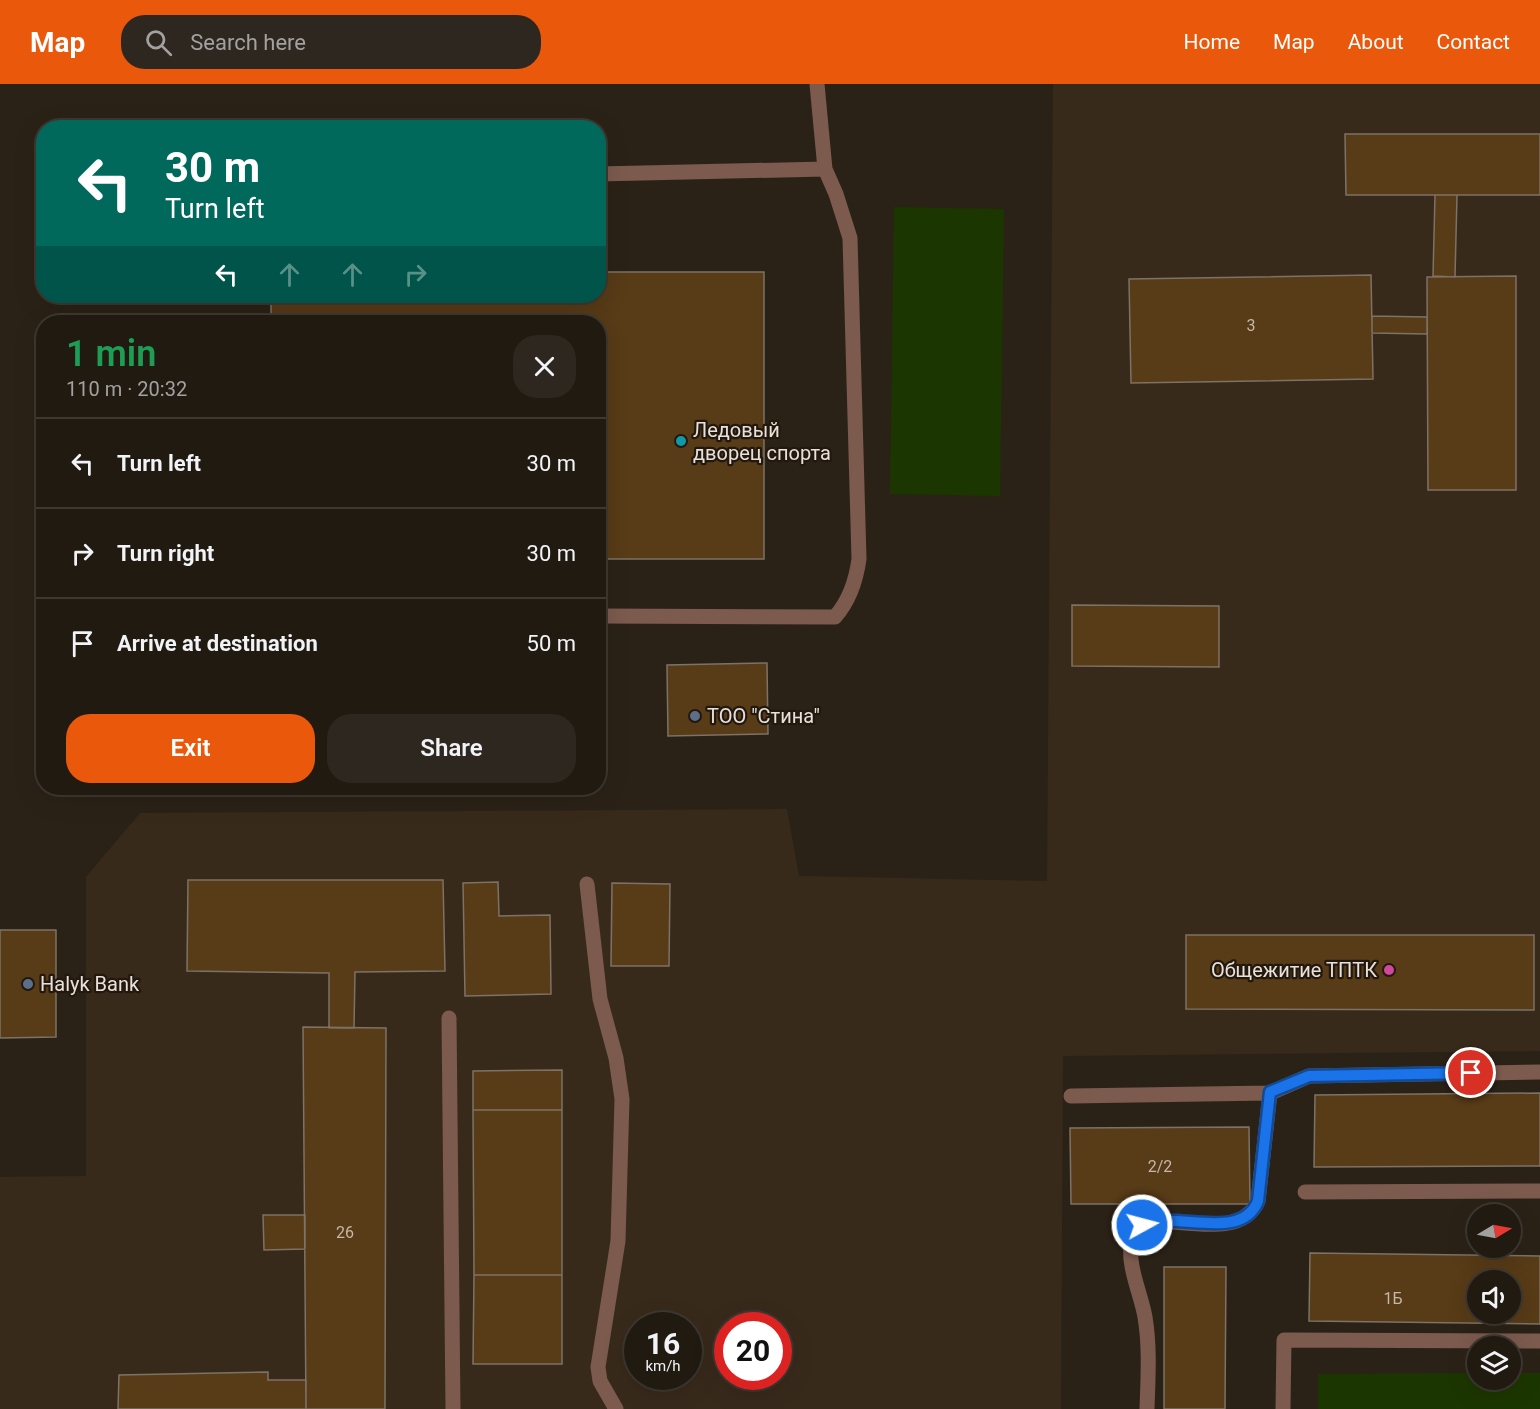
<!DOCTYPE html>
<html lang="en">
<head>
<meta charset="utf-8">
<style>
	:root { --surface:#201a11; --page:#2d271f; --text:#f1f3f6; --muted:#a2a19f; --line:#3d3831; --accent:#ea580c }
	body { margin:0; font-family:Roboto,sans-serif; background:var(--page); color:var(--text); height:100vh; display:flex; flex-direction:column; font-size:22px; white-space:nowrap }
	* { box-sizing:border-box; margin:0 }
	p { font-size:20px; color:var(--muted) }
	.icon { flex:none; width:33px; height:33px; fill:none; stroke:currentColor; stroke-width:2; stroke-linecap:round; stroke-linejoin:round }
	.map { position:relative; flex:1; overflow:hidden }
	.side { position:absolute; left:36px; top:231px; width:570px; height:480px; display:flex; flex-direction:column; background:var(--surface); border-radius:24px; box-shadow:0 6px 24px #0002,0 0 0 2px var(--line) }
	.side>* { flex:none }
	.guide { position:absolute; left:36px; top:36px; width:570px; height:183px; border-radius:24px; box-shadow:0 6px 24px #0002,0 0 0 2px var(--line); background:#00695c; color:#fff; overflow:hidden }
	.needle { width:39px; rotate:80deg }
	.fabs { position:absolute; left:1467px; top:1120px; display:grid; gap:12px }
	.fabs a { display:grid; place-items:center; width:54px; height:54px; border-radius:50%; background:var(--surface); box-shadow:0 6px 24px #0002,0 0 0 2px var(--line); font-size:30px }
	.speed { position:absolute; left:624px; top:1228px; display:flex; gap:12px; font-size:30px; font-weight:700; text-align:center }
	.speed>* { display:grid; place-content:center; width:78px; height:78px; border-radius:50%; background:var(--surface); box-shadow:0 6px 24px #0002,0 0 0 2px var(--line); line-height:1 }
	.speed small { font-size:15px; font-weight:400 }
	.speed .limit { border:9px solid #d22; background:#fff; color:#111 }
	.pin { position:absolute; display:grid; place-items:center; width:51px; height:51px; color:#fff; margin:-26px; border:3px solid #fff; border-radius:50%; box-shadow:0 2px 6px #0007 }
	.me { position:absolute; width:66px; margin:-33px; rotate:83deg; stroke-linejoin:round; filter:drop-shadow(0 0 4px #0008) }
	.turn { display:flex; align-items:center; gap:21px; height:126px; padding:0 30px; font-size:27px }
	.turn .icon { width:78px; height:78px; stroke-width:2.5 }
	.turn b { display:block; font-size:42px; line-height:51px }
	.lanes { display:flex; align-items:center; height:57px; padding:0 30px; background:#0003; justify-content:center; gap:30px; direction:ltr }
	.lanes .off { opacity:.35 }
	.round { display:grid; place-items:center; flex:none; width:63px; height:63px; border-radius:24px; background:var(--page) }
	.overview { display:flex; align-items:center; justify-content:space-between; height:102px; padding:0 30px }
	h1 { font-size:36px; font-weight:600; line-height:45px; color:#1e9e55 }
	.action { display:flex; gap:12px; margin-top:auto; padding:12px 30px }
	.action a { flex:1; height:69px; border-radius:24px; background:var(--accent); color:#fff; font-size:24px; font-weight:600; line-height:69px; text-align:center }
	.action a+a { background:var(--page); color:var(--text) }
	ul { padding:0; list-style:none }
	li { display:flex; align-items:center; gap:18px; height:90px; padding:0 30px; border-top:2px solid var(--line) }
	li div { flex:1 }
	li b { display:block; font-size:22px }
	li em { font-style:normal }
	header { display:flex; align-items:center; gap:36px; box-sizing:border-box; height:84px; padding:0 30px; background:var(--accent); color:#fff }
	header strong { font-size:28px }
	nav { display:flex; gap:33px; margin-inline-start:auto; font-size:21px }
	.search { width:420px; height:54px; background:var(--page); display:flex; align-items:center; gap:15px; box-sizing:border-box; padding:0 21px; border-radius:24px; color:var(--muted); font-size:22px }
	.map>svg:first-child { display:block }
</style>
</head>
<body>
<header>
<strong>Map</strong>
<div class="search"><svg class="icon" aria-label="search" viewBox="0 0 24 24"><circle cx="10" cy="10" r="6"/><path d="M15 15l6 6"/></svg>Search here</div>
<nav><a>Home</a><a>Map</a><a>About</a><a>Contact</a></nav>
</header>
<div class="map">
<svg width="1540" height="1325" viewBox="0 0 1540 1325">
	<rect width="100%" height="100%" fill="#2b2217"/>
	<path fill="#382a1b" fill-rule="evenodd" d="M1053 0H1540V967L1063 972 1061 1325H0V1093L86 1092V793L140 729 787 725 799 792 1047 797ZM638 1242H688V1293H638ZM728 1242H778V1293H728Z"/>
	<path fill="#1c3600" d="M894 123 1004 125 1000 412 890 410Z
		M1477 1289 1478 1296H1510L1511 1289H1540V1325H1318V1290Z"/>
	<path fill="#583b17" stroke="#7d7266" stroke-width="1.5" fill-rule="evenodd" d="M1345 50H1540V111H1346Z
		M1435 111H1457L1455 193 1433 192Z
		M598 188H764V475H598V238H271V212H598Z
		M1371 191 1373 295 1131 299 1129 195Z
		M1516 192V406H1428L1427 193Z
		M1372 232 1427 233V250L1372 249Z
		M1072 521 1219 522V583L1072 582Z
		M767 579 768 650 668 652 667 581Z
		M188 796H443L445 887 355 888 354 944H329V889L187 887Z
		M498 798 499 832 550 831 551 910 465 912 463 799Z
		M612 799 670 800 669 882H611Z
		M0 846H56V953L0 954Z
		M1186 851H1534V926L1186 925Z
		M303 943 386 944 385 1325H306Z
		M562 986V1026H473V987Z
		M1540 1009V1082L1314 1083 1315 1011Z
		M473 1026H562V1191H474Z
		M1249 1043 1250 1120H1071L1070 1044Z
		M263 1131H305V1165L264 1166Z
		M1310 1169 1540 1172V1240L1309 1237ZM1478 1197H1510V1230H1478Z
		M1164 1183H1226L1225 1325H1164Z
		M474 1191H562V1280H473Z
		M268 1288V1296H306V1325H118L119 1291Z"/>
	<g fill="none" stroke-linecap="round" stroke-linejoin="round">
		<path stroke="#7c5a4e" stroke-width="15" d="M598 90 825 85
			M598 532 835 533C850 516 856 497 859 475L850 154 836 110 825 85 817 0
			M587 800 600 915 616 974 622 1015 618 1157 598 1283 600 1297 616 1325
			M449 934 453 1325
			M1071 1012 1270 1009 1309 992 1540 988
			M1305 1108 1540 1107
			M1147 1325C1148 1294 1150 1263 1145 1233 1141 1210 1128 1184 1131 1160 1133 1148 1139 1142 1150 1137 1182 1135 1242 1155 1258 1117L1270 1009
			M1283 1325 1284 1256 1540 1257"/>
	</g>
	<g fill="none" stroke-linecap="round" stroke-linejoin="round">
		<defs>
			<path id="route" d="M1142 1141C1175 1126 1241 1159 1258 1117L1270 1008 1309 992 1471 989"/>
		</defs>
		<use href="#route" stroke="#114b97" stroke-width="15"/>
		<use href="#route" stroke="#1a73e8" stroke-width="10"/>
	</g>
	<circle fill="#0f9aa8" stroke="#22180e" stroke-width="2" cx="681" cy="357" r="6"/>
	<g fill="#5c6f8a" stroke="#22180e" stroke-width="2">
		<circle cx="695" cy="632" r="6"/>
		<circle cx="28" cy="900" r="6"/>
	</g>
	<circle fill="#d1479c" stroke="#22180e" stroke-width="2" cx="1389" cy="886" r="6"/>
	<g text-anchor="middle" stroke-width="4.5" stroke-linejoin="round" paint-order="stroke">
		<g font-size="16" fill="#c4b8a9">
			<text x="1251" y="247">3</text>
			<text x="1160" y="1088">2/2</text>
			<text x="345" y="1154">26</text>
			<text x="1393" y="1220">1Б</text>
		</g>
		<g font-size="20" fill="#e8e1da" stroke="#22180e" text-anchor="start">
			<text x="693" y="353">Ледовый<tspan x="693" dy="23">дворец спорта</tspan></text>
			<text x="707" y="639">ТОО "Стина"</text>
			<text x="1377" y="893" text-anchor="end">Общежитие ТПТК</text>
			<text x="40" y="907">Halyk Bank</text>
		</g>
	</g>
</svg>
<div class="fabs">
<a><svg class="needle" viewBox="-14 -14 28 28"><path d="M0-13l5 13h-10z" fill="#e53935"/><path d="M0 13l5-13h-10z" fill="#a2a19f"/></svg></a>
<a><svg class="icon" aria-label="sound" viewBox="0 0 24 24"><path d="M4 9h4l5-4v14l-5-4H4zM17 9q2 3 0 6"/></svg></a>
<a><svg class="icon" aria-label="layers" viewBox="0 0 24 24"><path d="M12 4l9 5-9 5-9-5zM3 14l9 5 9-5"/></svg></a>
</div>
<div class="speed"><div>16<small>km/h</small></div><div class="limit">20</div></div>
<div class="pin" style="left:1471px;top:989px;background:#d93025"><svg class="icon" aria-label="arrive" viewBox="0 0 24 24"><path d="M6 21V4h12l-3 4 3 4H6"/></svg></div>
<svg class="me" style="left:1142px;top:1141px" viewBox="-20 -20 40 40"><circle r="17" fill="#1a73e8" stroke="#fff" stroke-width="3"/><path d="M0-11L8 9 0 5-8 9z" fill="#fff"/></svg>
<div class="guide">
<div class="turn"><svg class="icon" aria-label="left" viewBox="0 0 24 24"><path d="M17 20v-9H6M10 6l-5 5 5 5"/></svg><div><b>30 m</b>Turn left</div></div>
<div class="lanes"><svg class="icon" aria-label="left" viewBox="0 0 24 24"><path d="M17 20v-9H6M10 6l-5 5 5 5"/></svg><svg class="icon off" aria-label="ahead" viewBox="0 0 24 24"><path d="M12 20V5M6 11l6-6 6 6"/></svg><svg class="icon off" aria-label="ahead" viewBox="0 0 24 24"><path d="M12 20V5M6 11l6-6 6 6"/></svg><svg class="icon off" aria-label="right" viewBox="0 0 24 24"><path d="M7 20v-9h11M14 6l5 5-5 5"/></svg></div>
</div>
<section class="side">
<div class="overview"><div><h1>1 min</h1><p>110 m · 20:32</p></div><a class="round"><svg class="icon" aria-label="close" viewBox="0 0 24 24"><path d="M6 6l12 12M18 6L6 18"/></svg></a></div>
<ul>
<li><svg class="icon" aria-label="left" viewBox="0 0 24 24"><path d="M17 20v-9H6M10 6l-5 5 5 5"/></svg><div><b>Turn left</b></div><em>30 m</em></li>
<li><svg class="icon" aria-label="right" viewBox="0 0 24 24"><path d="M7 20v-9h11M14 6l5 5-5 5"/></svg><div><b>Turn right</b></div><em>30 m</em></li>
<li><svg class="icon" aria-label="arrive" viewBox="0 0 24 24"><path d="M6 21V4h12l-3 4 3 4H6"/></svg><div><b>Arrive at destination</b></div><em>50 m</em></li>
</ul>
<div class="action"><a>Exit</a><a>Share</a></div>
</section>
</div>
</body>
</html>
